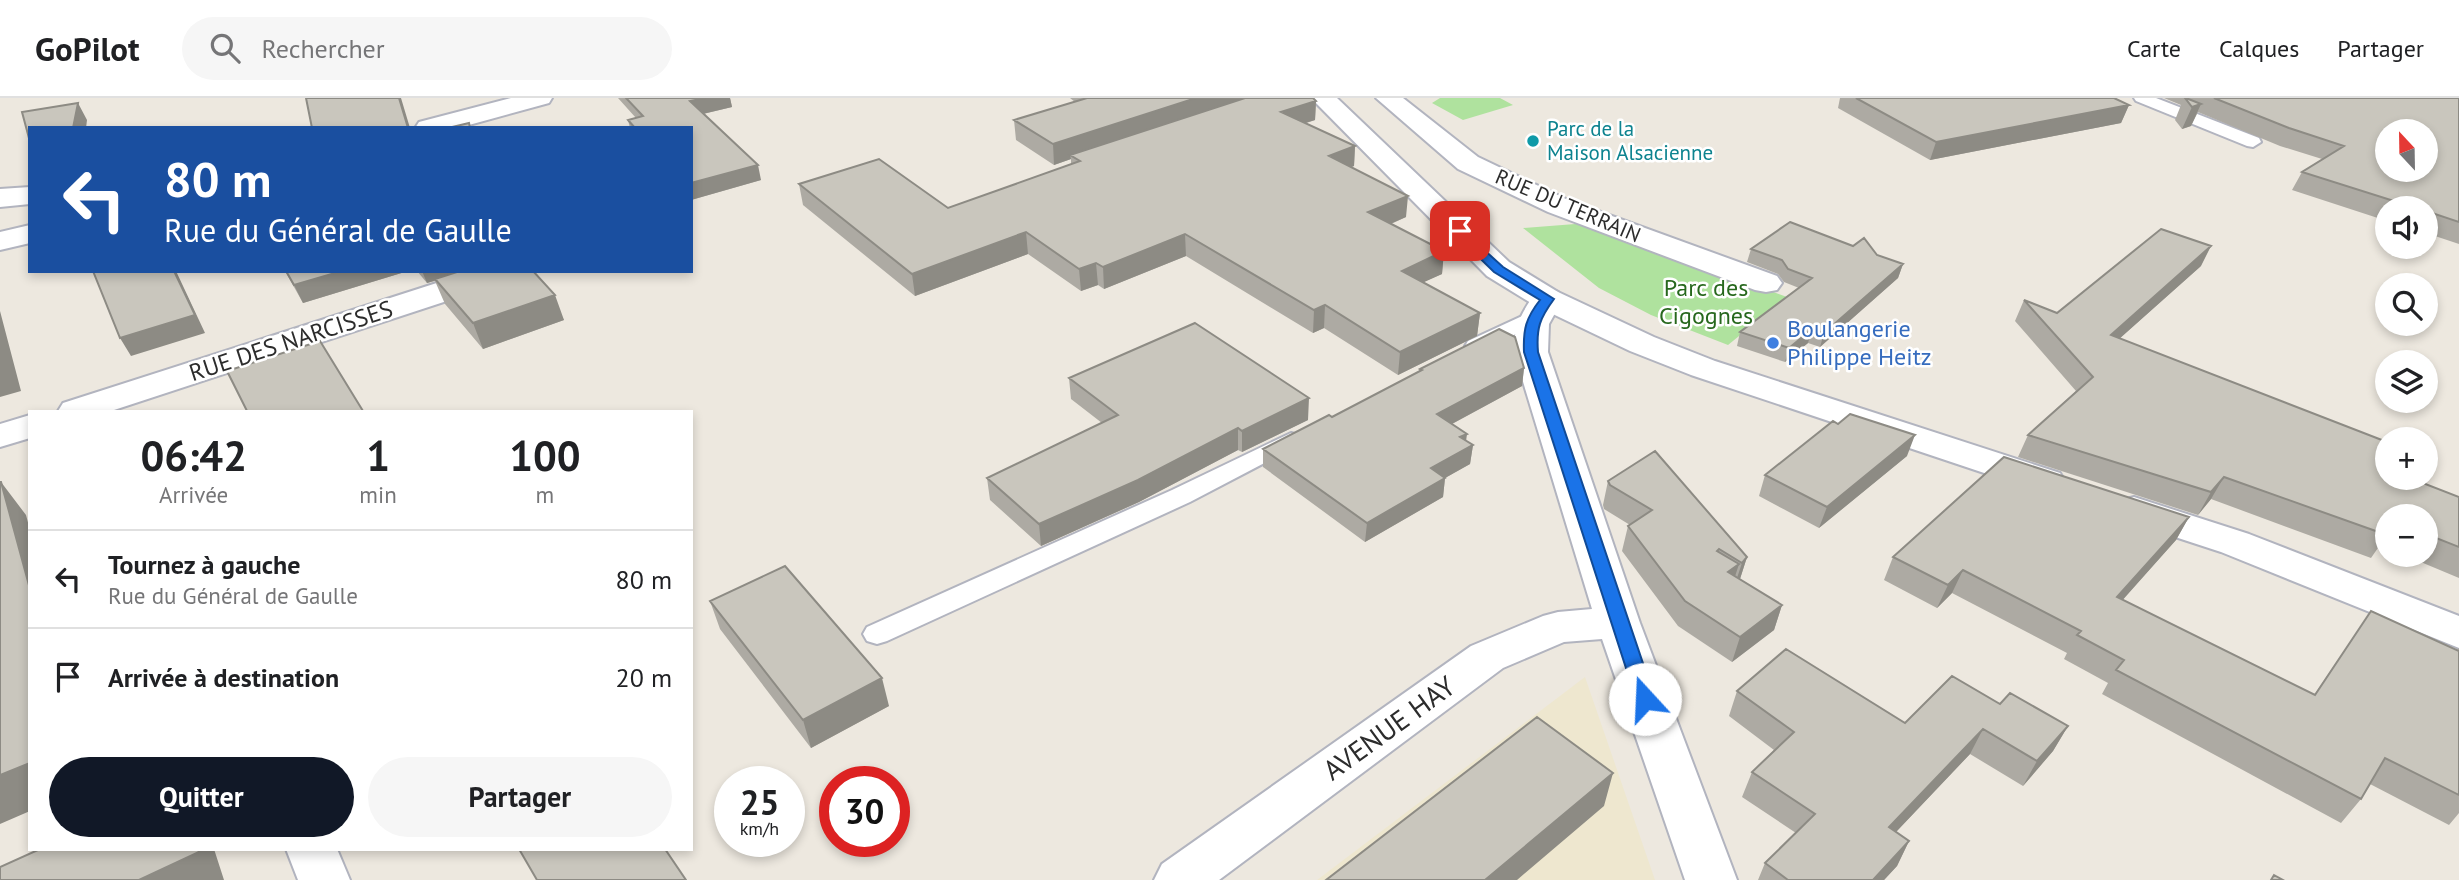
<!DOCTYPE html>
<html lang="fr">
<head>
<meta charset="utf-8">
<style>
	:root { --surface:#fff; --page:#f6f6f6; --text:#202124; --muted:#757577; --line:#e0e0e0; --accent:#111827 }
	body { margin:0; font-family:"PT Sans",sans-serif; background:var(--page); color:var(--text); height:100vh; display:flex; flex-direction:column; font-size:26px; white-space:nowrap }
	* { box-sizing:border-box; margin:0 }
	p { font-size:23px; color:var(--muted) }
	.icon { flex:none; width:38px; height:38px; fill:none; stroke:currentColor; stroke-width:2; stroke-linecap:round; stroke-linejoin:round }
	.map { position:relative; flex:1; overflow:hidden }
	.panel { position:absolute; left:28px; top:312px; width:665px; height:441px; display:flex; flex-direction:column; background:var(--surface); border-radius:0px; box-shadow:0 4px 10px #0003 }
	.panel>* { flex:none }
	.guide { position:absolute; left:28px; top:28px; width:665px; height:147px; border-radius:0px; box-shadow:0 4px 10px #0003; background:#1a4fa0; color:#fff; overflow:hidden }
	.needle { width:46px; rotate:338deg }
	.controls { position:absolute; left:2375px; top:21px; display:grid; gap:14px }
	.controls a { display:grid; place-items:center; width:63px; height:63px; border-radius:50%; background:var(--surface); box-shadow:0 4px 10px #0003; font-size:35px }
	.speed { position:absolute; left:714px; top:668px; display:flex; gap:14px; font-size:35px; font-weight:700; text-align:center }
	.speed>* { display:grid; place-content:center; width:91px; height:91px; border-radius:50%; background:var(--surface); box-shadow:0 4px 10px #0003; line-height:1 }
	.speed small { font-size:18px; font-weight:400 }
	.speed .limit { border:10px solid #d22; background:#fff; color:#111 }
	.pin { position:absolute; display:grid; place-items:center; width:60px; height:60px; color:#fff; margin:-30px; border-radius:14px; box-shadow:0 4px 10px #0006 }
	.me { position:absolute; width:77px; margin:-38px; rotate:340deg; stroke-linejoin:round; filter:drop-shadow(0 0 5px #0008) }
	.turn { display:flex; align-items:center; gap:24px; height:147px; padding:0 21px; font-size:32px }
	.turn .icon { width:91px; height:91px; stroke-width:2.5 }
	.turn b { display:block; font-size:49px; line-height:60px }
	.eta { display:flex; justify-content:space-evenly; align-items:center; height:119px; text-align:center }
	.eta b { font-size:42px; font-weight:600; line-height:49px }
	.button { display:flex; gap:14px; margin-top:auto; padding:14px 21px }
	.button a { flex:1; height:80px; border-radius:42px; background:var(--accent); color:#fff; font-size:28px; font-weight:600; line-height:80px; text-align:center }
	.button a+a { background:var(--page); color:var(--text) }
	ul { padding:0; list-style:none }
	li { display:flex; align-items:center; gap:21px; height:98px; padding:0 21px; border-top:2px solid var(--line) }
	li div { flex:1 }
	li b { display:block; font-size:26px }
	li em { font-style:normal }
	header { display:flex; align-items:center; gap:42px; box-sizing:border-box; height:98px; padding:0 35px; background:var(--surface); border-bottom:2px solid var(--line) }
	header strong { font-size:33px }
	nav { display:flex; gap:38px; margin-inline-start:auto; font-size:24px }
	.search { width:490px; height:63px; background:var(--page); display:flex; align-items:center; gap:18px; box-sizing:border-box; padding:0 24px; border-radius:38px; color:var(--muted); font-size:26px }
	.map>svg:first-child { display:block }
</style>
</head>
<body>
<header>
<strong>GoPilot</strong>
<div class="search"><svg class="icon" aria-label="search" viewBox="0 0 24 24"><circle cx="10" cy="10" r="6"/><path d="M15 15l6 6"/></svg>Rechercher</div>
<nav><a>Carte</a><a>Calques</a><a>Partager</a></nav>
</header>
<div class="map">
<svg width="2459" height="782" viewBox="0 0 2459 782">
	<rect width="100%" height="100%" fill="#ede8df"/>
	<path fill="#eee7cf" d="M1585 579 1655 782H1317Z"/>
	<path fill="#afe29e" d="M1440 0H1500L1513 7 1463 22 1432 5Z
		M1588 125 1787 199 1728 247 1651 217 1599 190 1523 130Z"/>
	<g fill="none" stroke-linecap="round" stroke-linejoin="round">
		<defs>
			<path id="service" d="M2134 0H2156L2259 40 2261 44 2253 49 2247 48 2136 3Z
				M1533 213 1540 215 1543 219 1540 223 1484 253H1468L1465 248 1468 243Z
				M1291 335 1299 337 1303 342 1299 347 1190 404 887 543 877 546 867 543 863 536 867 529 1172 392Z"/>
			<path id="minor" d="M511 0H552L549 5 458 30H415L419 24Z
				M1376 0H1403L1478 59 1568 102 1777 178 1782 185 1777 192 1766 194 1755 192 1548 114 1458 71Z
				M30 89V106L0 109V91Z
				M30 127V145L0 152V134Z
				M474 173H521L517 180 111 313H58L63 305Z
				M1547 191 1558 194 1563 201 1549 226 1548 254 1640 525 1737 782H1685L1602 541 1564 544 1503 570 1219 782H1154L1162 766 1471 548 1543 518 1558 514 1592 511 1514 254C1513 229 1522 214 1536 194Z
				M30 317V340L0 349V326Z
				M286 751H337L350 782H298Z"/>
			<path id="secondary" d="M1311 0H1337L1509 164 1558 194 1654 239 1715 263 2060 375 2065 383 2060 391 2046 395 2032 391 1691 277 1630 253 1536 208 1487 178Z
				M2134 399 2249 436 2459 518V550L2221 454 2120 421 2114 412 2120 403Z"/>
		</defs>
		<use href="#service" stroke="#b2b4bf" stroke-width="4"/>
		<use href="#minor" stroke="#b2b4bf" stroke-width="4"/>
		<use href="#secondary" stroke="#b2b4bf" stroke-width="4"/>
		<use href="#service" fill="#fff" fill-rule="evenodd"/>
		<use href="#minor" fill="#fff" fill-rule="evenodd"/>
		<use href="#secondary" fill="#fff" fill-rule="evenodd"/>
	</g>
	<path fill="#adaaa3" d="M618 0H730L732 9 703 16 761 82 691 102V30H630L628 22 636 20Z
		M1070 0H1313L1316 3 1315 22 1306 25 1355 48 1354 68 1351 69 1406 119 1391 126 1444 153 1442 176 1423 184 1480 215 1477 238 1398 277 1324 230 1313 235 1186 158 1104 191 1098 187 1081 193 1028 156 915 198 803 107 799 86 948 110 1071 66V61L1054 67 1016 42 1014 22 1075 4Z
		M1840 0H2114L2129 7 2121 25 1930 62 1838 10Z
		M2164 0H2459V146L2426 135V110H2387V123L2292 92 2302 74 2322 61 2280 48 2198 14 2191 28 2182 31 2175 22 2181 7Z
		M1751 151 1877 157 1903 166 1898 180 1820 249 1808 245 1785 264 1737 248 1740 234 1799 190 1784 184 1778 176 1747 164Z
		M2201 168 2120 240 2381 369 2459 399V480L2404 457H2426V418H2387V450L2380 447 2371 460 2211 401 2198 417 2018 359 2028 337 2076 293 2015 223 2024 202 2057 215Z
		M285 173H408L303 205Z
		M417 173H533L564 222 483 251 445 206 435 183 427 185Z
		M1524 270 1522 288 1452 326 1466 343 1473 347 1470 366 1445 380 1443 399 1365 444 1263 369V351L1332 319 1419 273 1420 271Z
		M1069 280 1308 322 1242 354 1238 352 1139 404 1041 448 990 402 987 380 1102 325 1071 301Z
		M1907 358 1819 430 1759 398 1765 377Z
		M1608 383 1747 459 1740 481 1782 507 1774 532 1732 564 1678 528 1622 453 1628 428 1630 427 1604 411 1603 407Z
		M2189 419 2176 442 2122 502 2314 597 2371 513 2457 552 2459 550V715L2449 727 2370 686 2361 701 2341 725 2102 596 2108 585 2064 561 2067 555 1952 495 1937 510 1884 482 1893 459Z
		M710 503 889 608 811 650 720 531Z
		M1737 593 1905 625 2000 606 2068 628 2053 653 2023 688 1970 656 1896 734 1909 743 1897 768 1884 782H1758L1765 765 1796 735 1742 699 1752 674 1774 652 1729 618Z"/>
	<path fill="#8d8b84" d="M399 0H401L410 30H408Z
		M705 0H730L732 9 694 18 690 3Z
		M1196 0H1256L1070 57 1071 61 1054 67 1053 46Z
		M1316 3 1315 22 1280 33 1281 14Z
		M78 5 87 22 86 30H73Z
		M2201 6 2191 28 2182 31 2192 9Z
		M2129 7 2121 25 1930 62 1936 44Z
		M1355 48 1354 68 1328 78 1329 58Z
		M758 67 761 82 691 102V85Z
		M1408 98 1406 119 1367 136 1368 114Z
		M1026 134 1028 156 915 198 912 176Z
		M1185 136 1186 158 1104 191 1103 169Z
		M2211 148 2201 168 2100 258 2111 237Z
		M1444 153 1442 176 1400 195 1402 173Z
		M1096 165 1098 187 1081 193 1079 171Z
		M1903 166 1898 180 1820 249 1824 235Z
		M174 173H176L205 235 131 258 120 240Z
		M342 173H408L303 205 294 187Z
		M422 173H465L427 185Z
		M555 197 564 222 483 251 473 225Z
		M1325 207 1324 230 1313 235 1314 212Z
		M0 213 21 293 0 299Z
		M1480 215 1477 238 1398 277 1400 254Z
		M1812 231 1808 245 1785 264 1789 250Z
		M1524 270 1522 288 1435 335 1437 316Z
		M1309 300 1308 322 1242 354V333Z
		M1238 330V352L1139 404 1041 448 1039 426Z
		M1467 336 1465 351 1473 347 1470 366 1445 380 1443 399 1365 444 1367 425 1460 339Z
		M1915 337 1907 358 1819 430 1827 409Z
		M2224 379 2211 401 2198 417 2211 394Z
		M1 384 26 417 30 432V491Z
		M2189 419 2176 442 2104 523 2117 499Z
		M1747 459 1739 484 1734 489 1742 465Z
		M1739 466 1731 491 1728 474Z
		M1963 472 1952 495 1937 510 1948 487Z
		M1782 507 1774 532 1732 564 1740 539Z
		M882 580 889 608 811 650 803 622Z
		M2068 628 2053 653 2023 688 2037 663Z
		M1983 631 1970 656 1877 754 1889 729Z
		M30 665V713L0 726V677Z
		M1613 675 1604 708 1517 782H1485Z
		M1909 743 1897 768 1884 782H1873Z
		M198 751H214L224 782H139Z"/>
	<path fill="#c9c6bd" stroke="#8d8b84" stroke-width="2" fill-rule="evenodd" d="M306 0H399L408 30H312Z
		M626 0H705L690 3 758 67 691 85V30H635L628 22 643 18Z
		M1087 0H1196L1053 46 1014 22Z
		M1245 0H1313L1316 3 1281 14 1355 48 1329 58 1408 98 1368 114 1444 153 1402 173 1480 215 1400 254 1325 207 1314 212 1185 136 1103 169 1096 165 1079 171 1026 134 912 176 799 86 879 61 948 110 1080 63 1070 57Z
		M1856 0H2114L2129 7 1936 44Z
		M2185 0H2186L2201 6 2192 9Z
		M2214 0H2459V124L2426 113V110H2416L2302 74 2344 48 2289 30ZM2387 33H2426V72H2387Z
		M78 5 73 30H30V44L22 14Z
		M469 25 470 30H448Z
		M1790 124 1853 148 1864 140 1877 157 1903 166 1824 235 1812 231 1789 250 1740 234 1812 180 1788 171 1782 162 1751 151Z
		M2161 131 2211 148 2111 237 2387 344V360L2381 369 2387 371V380H2410L2459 399V449L2426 436V418H2387V437L2224 379 2211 394 2028 337 2093 279 2024 202 2057 215Z
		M93 173H174L195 217 120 240Z
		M286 173H342L294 187Z
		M460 173H533L555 197 473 225 435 181Z
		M1195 225 1309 300 1242 333 1238 330 1138 382 1039 426 987 380 1118 317 1069 280Z
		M1499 231 1515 239 1524 270 1437 316 1467 336 1460 339 1473 347 1431 370 1445 380 1367 425 1263 351 1329 317 1332 319 1422 272 1420 271Z
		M320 243 363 313H247L227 273Z
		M1850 316 1915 337 1827 409 1765 377 1833 323 1838 326Z
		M1655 353 1747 459 1742 465 1719 451 1717 453 1739 466 1728 474 1782 507 1740 539 1685 503 1628 428 1652 412 1610 387 1608 383Z
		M2004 359 2189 419 2117 499 2315 597 2371 513 2459 553V697L2385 660 2361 701 2116 572 2124 562 2077 537 2081 533 1963 472 1948 487 1893 459Z
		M0 384H1L30 491V665L0 677Z
		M785 468 882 580 803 622 710 503Z
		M1786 551 1905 625 1952 578 2000 606 2010 595 2068 628 2037 663 1983 631 1889 729 1909 743 1873 782H1788L1765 765 1815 716 1752 674 1794 634 1737 593Z
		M1537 619 1613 675 1485 782H1326Z
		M40 751H198L199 754 139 782H0V769Z
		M519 751H665L686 782H537Z
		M2274 777 2283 782H2271Z"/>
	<path fill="#1a73e8" stroke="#114b97" stroke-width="2" d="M1460 130 1503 169 1554 201C1540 220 1536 230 1538 254L1655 601 1652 606H1639L1636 601 1524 254C1523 231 1526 220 1540 202L1494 174 1455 136 1453 133Z"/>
	<circle fill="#0f9aa8" stroke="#fff" stroke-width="2.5" cx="1533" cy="43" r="7"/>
	<circle fill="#3f7fe0" stroke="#fff" stroke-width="2.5" cx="1773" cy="245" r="7"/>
	<g text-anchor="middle" stroke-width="5" stroke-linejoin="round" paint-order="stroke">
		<g font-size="21" fill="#0d838f" stroke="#fff" text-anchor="start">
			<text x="1547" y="38">Parc de la<tspan x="1547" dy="24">Maison Alsacienne</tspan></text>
		</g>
		<g font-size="21" fill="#2c2c2c" stroke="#fff">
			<text transform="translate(1568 108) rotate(23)" y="7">RUE DU TERRAIN</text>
		</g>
		<g font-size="24" fill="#27681d" stroke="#fff">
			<text x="1706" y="198">Parc des<tspan x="1706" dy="28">Cigognes</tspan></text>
		</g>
		<g font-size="24" fill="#366cbe" stroke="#fff" text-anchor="start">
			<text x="1787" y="239">Boulangerie<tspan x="1787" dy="28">Philippe Heitz</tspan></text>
		</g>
		<g font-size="24" fill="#2c2c2c" stroke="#fff">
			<text transform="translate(291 243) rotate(-18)" y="8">RUE DES NARCISSES</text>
		</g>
		<g font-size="28" fill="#2c2c2c" stroke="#fff">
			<text transform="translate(1389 630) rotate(-36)" y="10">AVENUE HAY</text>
		</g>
	</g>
</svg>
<div class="controls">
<a><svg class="needle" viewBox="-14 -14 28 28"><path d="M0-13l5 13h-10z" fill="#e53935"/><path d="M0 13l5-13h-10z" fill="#757577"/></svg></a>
<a><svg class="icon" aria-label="sound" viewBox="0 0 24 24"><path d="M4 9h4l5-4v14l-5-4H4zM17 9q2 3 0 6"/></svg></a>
<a><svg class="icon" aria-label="search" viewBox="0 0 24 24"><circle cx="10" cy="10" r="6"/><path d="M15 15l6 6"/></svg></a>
<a><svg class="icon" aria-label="layers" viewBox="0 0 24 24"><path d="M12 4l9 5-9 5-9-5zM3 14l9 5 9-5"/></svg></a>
<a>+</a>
<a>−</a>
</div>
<div class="speed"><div>25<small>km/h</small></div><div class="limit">30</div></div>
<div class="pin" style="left:1460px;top:133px;background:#d93025"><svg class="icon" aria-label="arrive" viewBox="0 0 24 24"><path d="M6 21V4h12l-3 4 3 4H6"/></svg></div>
<svg class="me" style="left:1645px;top:601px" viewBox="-20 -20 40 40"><circle r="19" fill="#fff"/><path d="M0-13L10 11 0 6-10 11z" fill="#1a73e8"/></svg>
<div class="guide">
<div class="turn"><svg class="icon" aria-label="left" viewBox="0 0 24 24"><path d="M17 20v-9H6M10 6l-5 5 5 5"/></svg><div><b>80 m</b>Rue du Général de Gaulle</div></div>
</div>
<section class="panel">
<div class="eta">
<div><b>06:42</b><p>Arrivée</p></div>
<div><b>1</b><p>min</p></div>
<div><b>100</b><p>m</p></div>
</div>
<ul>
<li><svg class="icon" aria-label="left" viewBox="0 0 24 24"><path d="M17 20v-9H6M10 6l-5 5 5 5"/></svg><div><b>Tournez à gauche</b><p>Rue du Général de Gaulle</p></div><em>80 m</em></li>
<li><svg class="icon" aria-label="arrive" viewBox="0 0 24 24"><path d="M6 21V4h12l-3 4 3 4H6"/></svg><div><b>Arrivée à destination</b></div><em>20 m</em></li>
</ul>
<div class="button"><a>Quitter</a><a>Partager</a></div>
</section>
</div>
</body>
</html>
